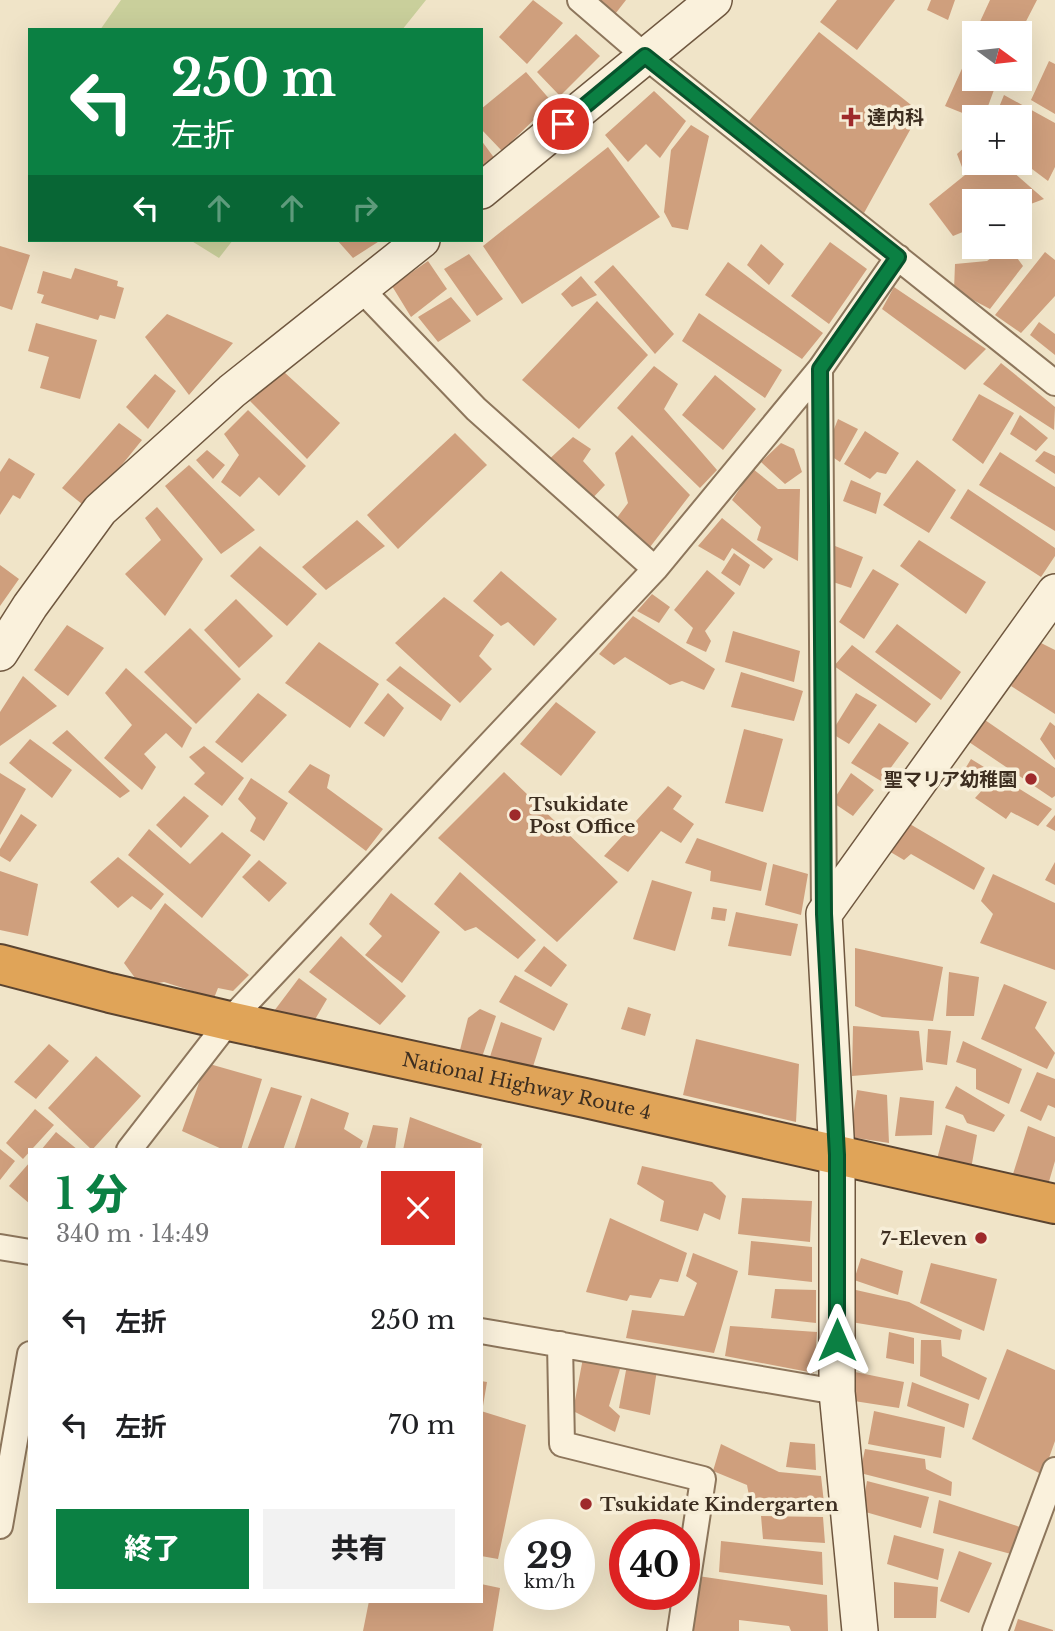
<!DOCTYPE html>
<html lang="ja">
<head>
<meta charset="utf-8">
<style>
	:root { --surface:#fff; --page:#f2f2f2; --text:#202124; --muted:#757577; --accent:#0b8043 }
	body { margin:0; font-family:"Libre Baskerville","Noto Sans JP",serif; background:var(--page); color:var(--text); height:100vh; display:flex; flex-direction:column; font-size:26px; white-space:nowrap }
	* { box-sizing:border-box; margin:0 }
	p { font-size:23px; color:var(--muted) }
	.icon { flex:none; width:38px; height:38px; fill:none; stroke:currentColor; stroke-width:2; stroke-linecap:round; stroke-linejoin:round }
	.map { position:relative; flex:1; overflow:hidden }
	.side { position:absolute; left:28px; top:1148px; width:455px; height:455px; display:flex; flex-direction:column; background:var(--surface); border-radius:0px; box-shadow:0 7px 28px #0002 }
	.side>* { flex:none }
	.hud { position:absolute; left:28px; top:28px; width:455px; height:214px; border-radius:0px; box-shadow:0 7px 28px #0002; background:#0b8043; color:#fff; overflow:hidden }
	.needle { width:46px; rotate:105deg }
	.controls { position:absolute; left:962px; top:21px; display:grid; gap:14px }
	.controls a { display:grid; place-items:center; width:70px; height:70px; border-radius:0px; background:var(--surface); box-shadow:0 7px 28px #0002; font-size:35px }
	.speed { position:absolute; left:504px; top:1519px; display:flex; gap:14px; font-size:35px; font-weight:700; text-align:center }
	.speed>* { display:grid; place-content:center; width:91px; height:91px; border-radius:50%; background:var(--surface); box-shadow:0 7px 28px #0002; line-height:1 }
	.speed small { font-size:18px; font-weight:400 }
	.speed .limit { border:10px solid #d22; background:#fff; color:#111 }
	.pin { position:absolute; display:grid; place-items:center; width:60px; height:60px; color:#fff; margin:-30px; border:4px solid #fff; border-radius:50%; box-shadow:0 2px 7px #0007 }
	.me { position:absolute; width:77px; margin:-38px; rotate:0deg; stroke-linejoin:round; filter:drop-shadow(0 0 5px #0008) }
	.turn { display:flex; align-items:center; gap:24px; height:147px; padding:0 28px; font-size:32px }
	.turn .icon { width:91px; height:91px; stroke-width:2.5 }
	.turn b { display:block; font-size:49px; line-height:60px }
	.lanes { display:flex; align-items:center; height:66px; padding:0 28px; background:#0003; justify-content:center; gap:35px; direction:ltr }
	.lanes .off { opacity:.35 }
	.round { display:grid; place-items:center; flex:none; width:74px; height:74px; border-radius:0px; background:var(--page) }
	.overview { display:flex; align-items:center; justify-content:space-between; height:119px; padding:0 28px }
	h1 { font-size:42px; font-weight:800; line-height:52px; color:var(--accent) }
	.cta { display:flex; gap:14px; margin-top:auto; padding:14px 28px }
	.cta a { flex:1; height:80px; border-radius:0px; background:var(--accent); color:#fff; font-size:28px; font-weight:800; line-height:80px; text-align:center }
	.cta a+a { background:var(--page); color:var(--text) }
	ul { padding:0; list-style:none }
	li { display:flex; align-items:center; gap:21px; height:105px; padding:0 28px }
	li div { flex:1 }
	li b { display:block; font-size:26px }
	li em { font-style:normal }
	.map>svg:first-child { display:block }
</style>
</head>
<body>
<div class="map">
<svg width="1055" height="1631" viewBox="0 0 1055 1631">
	<rect width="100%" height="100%" fill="#f0e4c8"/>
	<path fill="#c9cf9b" d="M121 0H426L402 30H100Z
		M190 240H233L219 258Z"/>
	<path fill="#cf9f7d" d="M533 0 563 23 527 64 499 37Z
		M588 0H626L612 18Z
		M837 0H895L857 50 820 22Z
		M931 0H955L948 20 927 10Z
		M990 0H1037L1020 33H992L978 26Z
		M819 32 920 112 864 213 749 121Z
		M576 34 600 56 560 96 537 72Z
		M975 40V79H998L984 117 975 118 945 106Z
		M1049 61 1055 64V114L1031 100Z
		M526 72 552 102 502 151 481 129V109Z
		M654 91 686 121 660 158 646 144 628 162 605 135Z
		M1004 95 1055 123V167L1048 181 1020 160V117H995Z
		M691 125 709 136 688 230 672 227 664 212 671 150Z
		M975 138V163H1003L1044 199 1020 208V201H975V227L953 236 929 204 965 175 957 154Z
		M481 140 495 159 481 169Z
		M608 147 660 217 522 304 483 246Z
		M337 240H381L353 258Z
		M830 242 867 269 829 324 791 296Z
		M761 244 784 264 769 285 747 265Z
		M0 246 30 255 12 310 0 306Z
		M1007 247H1009L1023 266 990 309 954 290 955 264 987 261Z
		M1045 252 1055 260V296L1021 333 995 315Z
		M469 254 503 299 477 316 444 269Z
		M428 261 447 289 411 317 392 286Z
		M728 262 823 333 802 359 705 295Z
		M613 265 674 334 655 354 594 282Z
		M75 268 118 281 117 286 124 288 115 319 100 315 98 320 41 303 44 295 37 293 43 271 71 279Z
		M581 276 597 295 572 307 561 294Z
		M894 287 986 349 965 370 882 309Z
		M451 297 471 321 438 342 418 317Z
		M597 301 648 355 579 429 522 380Z
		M699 313 782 370 765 398 682 341Z
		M167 314 233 343 189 395 145 337Z
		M1039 322 1055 334V355L1030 335Z
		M36 323 97 340 80 399 40 388 49 357 28 351Z
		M1001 363 1055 407 1054 430 983 384Z
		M654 366 678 384 664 409 717 470 700 488 617 408Z
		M284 372 340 423 307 459 250 401Z
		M155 374 176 391 148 429 126 407Z
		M715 375 756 409 723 450 682 415Z
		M979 394 1014 413 983 464 952 440Z
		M248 410 306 466 279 496 259 477 240 497 221 482 239 455 224 434Z
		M1020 415 1048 438 1036 451 1010 434Z
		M838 419 858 429 840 462 825 452Z
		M119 423 142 440 87 508 62 488Z
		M865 431 899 453 886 474 877 472 870 479 844 464Z
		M455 433 487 465 398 549 367 515Z
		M632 435 690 495 647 551 613 523 628 503 615 453Z
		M573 437 591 449 583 461 605 485 588 503 544 464Z
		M781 443 794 449 802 472 785 484 761 462Z
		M207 450 225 465 213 479 196 460Z
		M1044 451 1055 456V474L1035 461Z
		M1000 452 1055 487V531L979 485Z
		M9 458 35 474 20 499 13 495 0 515V472Z
		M917 460 956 490 929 533 883 505Z
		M189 465 255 530 221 554 165 486Z
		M753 469 778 489H800L798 561 757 540 761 527 732 500Z
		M851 480 881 493 876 514 843 501Z
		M968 489 1055 548V556L1041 577 950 518Z
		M157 507 203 559 165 616 125 574 161 540 145 518Z
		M722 518 773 559 764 569 732 548 724 561 698 546Z
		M357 520 385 546 326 590 302 567Z
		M919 540 986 582 966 614 900 566Z
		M260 546 317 594 287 626 230 576Z
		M835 546 863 557 851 588 830 581Z
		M734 553 750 565 740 586 721 573Z
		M0 565 19 579 0 606Z
		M873 569 899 584 864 639 839 622Z
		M707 570 735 593 705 631 711 641 706 652 686 643 693 628 674 610Z
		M501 571 557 619 534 646 508 622 501 626 473 601Z
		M652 594 670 607 659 623 637 611Z
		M444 597 494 635 479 656 492 669 460 703 395 643Z
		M236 599 273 636 239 668 204 630Z
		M633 616 715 669 704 690 682 681 670 685 625 657 614 665 599 654Z
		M897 624 961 672 941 700 875 652Z
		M67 625 104 648 68 696 34 670Z
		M190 628 241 679 196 724 144 672Z
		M733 631 800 651 794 682 725 662Z
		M319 642 379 684 350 728 285 683Z
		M1039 642 1055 650V714L1011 686Z
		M852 645 931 704 916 723 834 666Z
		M400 666 451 705 441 721 386 680Z
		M126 668 192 728 182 748 166 733 144 754 156 767 142 790 104 758 132 725 105 693Z
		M741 672 803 691 794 721 731 707Z
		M23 676 57 706 0 746V712Z
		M258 693 287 715 242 763 215 742Z
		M388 693 404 708 384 737 364 723Z
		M856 693 877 705 849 744 831 733Z
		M556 702 596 732 561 776 520 744Z
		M985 720 1055 768V796L1052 798 966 740Z
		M1050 722 1055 726V760L1040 739Z
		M879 723 909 743 881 781 851 763Z
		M744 729 783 739 763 812 725 803Z
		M67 730 130 791 120 798 52 743Z
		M30 739 72 770 52 798 9 763Z
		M204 746 244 778 222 806 194 784 205 773 189 757Z
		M971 759 1052 809 1038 826 1011 812 1006 819 975 798 985 787 962 774Z
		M310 764 330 775 327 788 383 829 366 851 288 792Z
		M504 772 618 882 557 942 438 838Z
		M0 773 26 789 0 835Z
		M851 773 874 790 853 816 832 802Z
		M251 778 288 803 264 841 250 831 256 818 238 799Z
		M668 786 682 796 673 809 694 824 681 843 661 831 628 872 604 856Z
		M184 796 209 816 181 848 156 825Z
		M21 814 37 825 10 862 0 856V849Z
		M1055 815V831L1046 826Z
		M903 820 985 868 974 890 911 854 904 860 882 847Z
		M149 829 190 864 222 832 251 855 202 918 128 855Z
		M697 838 767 863 761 891 710 881 711 871 685 863Z
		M118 857 164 894 151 910 132 896 118 908 90 882Z
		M259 860 287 883 269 902 242 877Z
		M1055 862V885L1045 880Z
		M773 864 808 874 801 915 765 905Z
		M0 871 38 884 28 936 0 930Z
		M460 872 536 940 518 959 476 927 465 931 434 904Z
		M993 874 1055 903V970L980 943 993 914 981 901Z
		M652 880 692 892 675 951 633 939Z
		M391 893 440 932 402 983 365 955 382 936 369 924Z
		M165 903 249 975 233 991 218 988 214 998 164 982 141 986 124 963Z
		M713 907 727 909 725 921 711 919Z
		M736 912 798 924 791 956 728 946Z
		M341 936 406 996 380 1025 309 972Z
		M544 946 567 965 551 987 524 971Z
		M855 948 943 967 933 1021 882 1017 855 1006Z
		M949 972 979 977 974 1016H946Z
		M515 975 568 1004 554 1031 499 1002Z
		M299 978 327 999 310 1028 271 1015Z
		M1004 984 1047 1002 1035 1028 1055 1053 1047 1069 981 1039Z
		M628 1007 651 1014 645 1036 621 1029Z
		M480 1009 496 1016 481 1060 459 1054 468 1018Z
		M501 1022 542 1038 531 1073 488 1063Z
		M853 1026 919 1031 923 1070 852 1076Z
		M928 1029 951 1031 947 1065 926 1062Z
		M696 1039 799 1064 796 1122 683 1095Z
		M963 1041 1022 1069 1009 1104 976 1089V1069L956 1062Z
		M49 1044 69 1061 36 1099 14 1082Z
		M96 1056 141 1096 92 1150 48 1108Z
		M206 1063 262 1079 241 1150H224L182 1131Z
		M1037 1072 1055 1079V1108L1048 1105 1041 1121 1020 1111Z
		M956 1086 1005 1115 994 1132 967 1123 963 1115 945 1108Z
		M271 1087 302 1096 283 1150H247Z
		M857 1090 887 1095 889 1143 850 1137Z
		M900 1097 934 1101 932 1135 895 1136Z
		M311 1098 349 1113 344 1129 363 1141 359 1150H294Z
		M35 1109 54 1125 23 1159 6 1143Z
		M410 1117 482 1144 480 1150H403Z
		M373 1125 398 1128 395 1150H366Z
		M946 1125 977 1135 971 1169 937 1159Z
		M1028 1126 1055 1137V1161L1048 1185 1013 1174Z
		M56 1132 78 1150H41Z
		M0 1149 15 1161 0 1180Z
		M30 1162V1204L9 1186Z
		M642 1166 712 1182 726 1196 720 1220 704 1213 698 1231 660 1221 664 1201 637 1184Z
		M742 1198 812 1201 810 1242 738 1234Z
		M610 1218 687 1253 678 1282 660 1279 651 1298 630 1295 627 1301 586 1292Z
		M751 1241 812 1247V1282L748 1275Z
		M693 1253 738 1271 714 1353 626 1338 632 1310 684 1316 697 1283 686 1276Z
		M861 1258 903 1271 898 1295 854 1280Z
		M931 1263 997 1279 984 1331 920 1303Z
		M775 1289 816 1290V1323L771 1318Z
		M856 1290 909 1302 962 1330 960 1340 851 1322Z
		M730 1326 817 1332 814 1373 725 1356Z
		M889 1332 914 1338V1364L886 1358Z
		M921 1340H941L942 1356 987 1378 979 1400 920 1376Z
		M1007 1349 1055 1370V1441L1043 1475 972 1439Z
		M583 1358 620 1369 609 1406 620 1416 615 1432 573 1411Z
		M627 1365 657 1370 650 1415 619 1408Z
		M855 1372 904 1382 899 1408 854 1401Z
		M481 1381 487 1382 483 1406H481Z
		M912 1382 969 1404 964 1428 907 1406Z
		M481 1411 526 1425 498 1559 481 1556Z
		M874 1411 945 1427 941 1458 868 1444Z
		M790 1442 815 1444 816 1470 786 1467Z
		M721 1444 779 1472 821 1476 825 1512 751 1506 747 1485 713 1471Z
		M865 1449 925 1459 926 1469 952 1482 951 1496 860 1473Z
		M867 1481 929 1497 921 1528 862 1511Z
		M939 1500 1020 1527 1011 1554 933 1533Z
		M761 1516 823 1517 825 1543 763 1539Z
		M894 1535 944 1549 938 1580 887 1564Z
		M721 1541 822 1552 823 1585 719 1572Z
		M959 1551 992 1563 969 1613 940 1601Z
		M698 1576 827 1595 828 1631H791L789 1626 739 1620V1631H691Z
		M894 1582 938 1587 936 1618H894Z
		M481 1584 500 1588 493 1631H363L369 1601H481Z
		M1018 1619 1053 1630V1631H1014Z"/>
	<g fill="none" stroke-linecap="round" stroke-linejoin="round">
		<defs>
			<path id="street" d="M580 0 645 56 1055 383
				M362 290 476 409 655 569
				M820 369 824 914
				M129 1150 229 1021 655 569 820 369 898 257
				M0 1247 30 1252
				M481 1331 837 1392
				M560 1344 562 1444 703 1479 680 1631
				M0 1526 30 1354
				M995 1631 1055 1470"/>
			<path id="secondary" d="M481 191 714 0
				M0 653 30 606 100 510 232 391 422 240
				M860 1631 837 1392V1155L824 914 1055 592"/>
			<g id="highway">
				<path id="s1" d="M0 964 110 993 229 1021 585 1098 1055 1204"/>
			</g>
		</defs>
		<use href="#street" stroke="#8d765c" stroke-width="28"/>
		<use href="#secondary" stroke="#6f573f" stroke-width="38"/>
		<use href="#highway" stroke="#5b4430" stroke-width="42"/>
		<use href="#street" stroke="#faf1dc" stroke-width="24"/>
		<use href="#secondary" stroke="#faf1dc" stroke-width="35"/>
		<use href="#highway" stroke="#e0a458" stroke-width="38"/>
	</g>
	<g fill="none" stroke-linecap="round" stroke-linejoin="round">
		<defs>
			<path id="route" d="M563 124 645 56 898 257 820 369 824 914 837 1155V1340"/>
		</defs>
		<use href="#route" stroke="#07532c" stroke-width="18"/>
		<use href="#route" stroke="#0b8043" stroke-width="12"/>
	</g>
	<g fill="#9e2a2b" stroke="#f7eed8" stroke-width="2.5">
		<path d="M847.5 106.5h7v7h7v7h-7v7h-7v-7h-7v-7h7z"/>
		<circle cx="1031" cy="779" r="7"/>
		<circle cx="515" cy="815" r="7"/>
		<circle cx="981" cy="1238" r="7"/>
		<circle cx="586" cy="1504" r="7"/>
	</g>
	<g text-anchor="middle" stroke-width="7" stroke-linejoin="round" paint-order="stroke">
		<g font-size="19" font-weight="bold" fill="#3d2e20" stroke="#f7eed8" text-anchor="start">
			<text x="867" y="124">達内科</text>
			<text x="1017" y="786" text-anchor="end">聖マリア幼稚園</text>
			<text x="529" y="811">Tsukidate<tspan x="529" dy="22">Post Office</tspan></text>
			<text x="967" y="1245" text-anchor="end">7-Eleven</text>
			<text x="600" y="1511">Tsukidate Kindergarten</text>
		</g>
		<g font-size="19" fill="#3d2e20" stroke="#f7eed8">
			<text dy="7" stroke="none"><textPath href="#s1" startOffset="541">National Highway Route 4</textPath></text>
		</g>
	</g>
</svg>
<div class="controls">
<a><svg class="needle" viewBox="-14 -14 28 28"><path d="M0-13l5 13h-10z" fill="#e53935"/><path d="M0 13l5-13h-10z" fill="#757577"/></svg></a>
<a>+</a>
<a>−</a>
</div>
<div class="speed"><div>29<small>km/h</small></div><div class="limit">40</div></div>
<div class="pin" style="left:563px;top:124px;background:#d93025"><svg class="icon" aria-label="arrive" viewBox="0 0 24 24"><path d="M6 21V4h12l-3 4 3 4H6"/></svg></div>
<svg class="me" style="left:837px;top:1340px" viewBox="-20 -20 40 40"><path d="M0-17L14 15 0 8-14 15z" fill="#0b8043" stroke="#fff" stroke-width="4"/></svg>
<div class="hud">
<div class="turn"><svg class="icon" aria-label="left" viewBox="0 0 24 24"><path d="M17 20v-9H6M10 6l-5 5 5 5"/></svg><div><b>250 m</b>左折</div></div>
<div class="lanes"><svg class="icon" aria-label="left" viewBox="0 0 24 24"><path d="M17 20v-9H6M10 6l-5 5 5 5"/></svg><svg class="icon off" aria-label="ahead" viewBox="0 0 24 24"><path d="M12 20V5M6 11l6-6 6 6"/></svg><svg class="icon off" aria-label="ahead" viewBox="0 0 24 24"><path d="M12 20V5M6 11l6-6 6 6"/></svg><svg class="icon off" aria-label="right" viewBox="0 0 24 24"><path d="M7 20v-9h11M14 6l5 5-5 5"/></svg></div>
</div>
<section class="side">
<div class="overview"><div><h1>1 分</h1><p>340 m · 14:49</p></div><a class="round" style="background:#d93025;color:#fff"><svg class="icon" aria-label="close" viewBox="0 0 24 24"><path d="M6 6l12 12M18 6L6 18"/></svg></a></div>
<ul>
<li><svg class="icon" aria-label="left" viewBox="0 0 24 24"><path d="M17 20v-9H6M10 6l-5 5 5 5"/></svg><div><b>左折</b></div><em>250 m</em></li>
<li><svg class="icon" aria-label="left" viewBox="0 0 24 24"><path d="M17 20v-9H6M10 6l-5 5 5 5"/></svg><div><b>左折</b></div><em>70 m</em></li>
</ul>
<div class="cta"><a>終了</a><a>共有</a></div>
</section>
</div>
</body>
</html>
